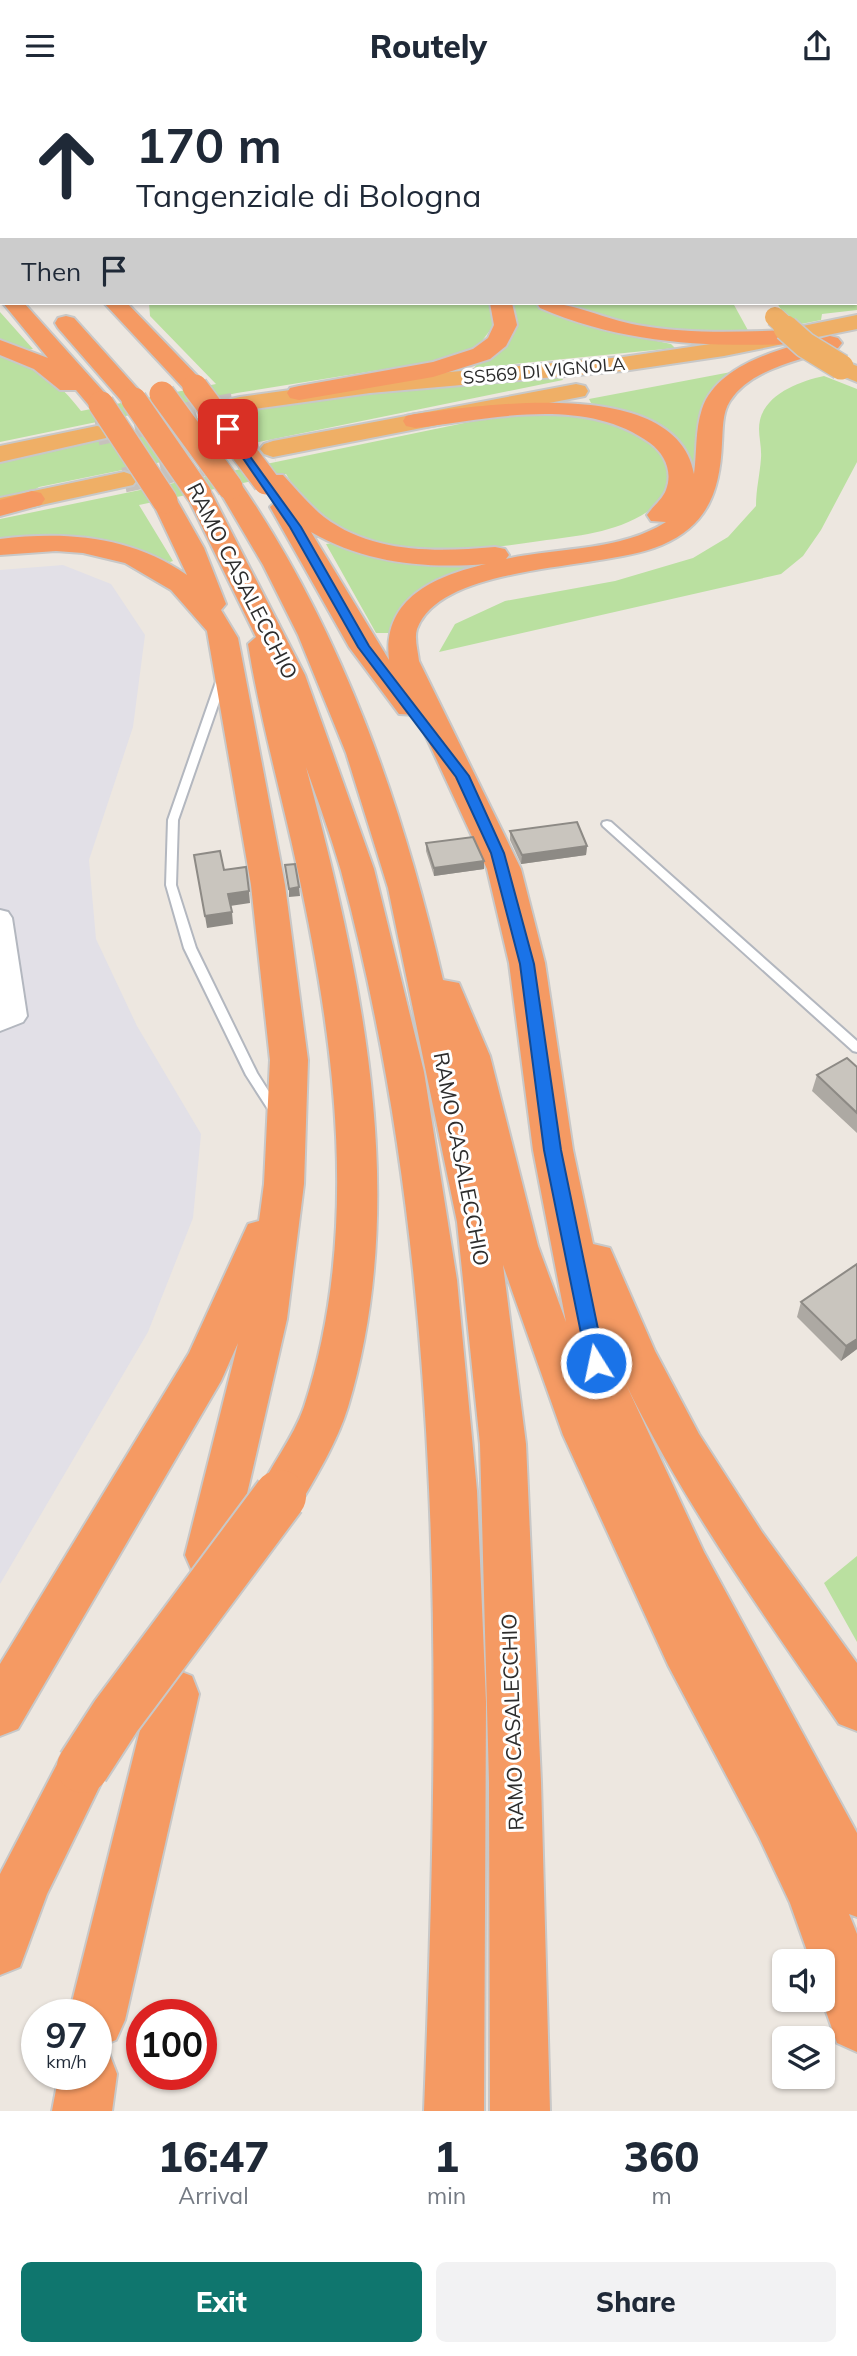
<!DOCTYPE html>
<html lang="en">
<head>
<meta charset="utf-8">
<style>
	:root { --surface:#fff; --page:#f2f2f3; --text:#1f2937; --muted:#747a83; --accent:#0f766e }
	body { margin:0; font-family:Mulish,sans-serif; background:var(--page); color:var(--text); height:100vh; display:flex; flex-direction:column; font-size:26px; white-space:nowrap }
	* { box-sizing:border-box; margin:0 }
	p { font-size:23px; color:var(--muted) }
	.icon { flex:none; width:38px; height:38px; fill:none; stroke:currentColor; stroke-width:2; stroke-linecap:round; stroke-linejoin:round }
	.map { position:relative; height:2020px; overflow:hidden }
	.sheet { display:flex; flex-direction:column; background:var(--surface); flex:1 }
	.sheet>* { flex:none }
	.hud { position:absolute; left:0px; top:0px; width:858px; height:214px; box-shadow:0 2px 5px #0004; background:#fff; color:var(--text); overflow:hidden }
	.buttons { position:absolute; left:772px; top:1858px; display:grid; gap:14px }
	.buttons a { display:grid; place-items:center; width:63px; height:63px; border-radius:10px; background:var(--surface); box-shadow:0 2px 5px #0004; font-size:35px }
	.speed { position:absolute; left:21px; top:1908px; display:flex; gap:14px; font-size:35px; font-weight:700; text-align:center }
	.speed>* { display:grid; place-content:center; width:91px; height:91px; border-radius:50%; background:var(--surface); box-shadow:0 2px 5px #0004; line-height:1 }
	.speed small { font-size:18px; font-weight:400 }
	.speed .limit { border:10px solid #d22; background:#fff; color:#111 }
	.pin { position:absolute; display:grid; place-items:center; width:60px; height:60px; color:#fff; margin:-30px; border-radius:14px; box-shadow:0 4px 10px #0006 }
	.me { position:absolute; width:77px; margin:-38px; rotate:350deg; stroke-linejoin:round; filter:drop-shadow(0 0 5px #0008) }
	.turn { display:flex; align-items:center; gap:24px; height:147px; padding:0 21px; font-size:32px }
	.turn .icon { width:91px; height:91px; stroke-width:2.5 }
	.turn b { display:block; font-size:49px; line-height:60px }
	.then { display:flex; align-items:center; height:66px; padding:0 21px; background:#0003; gap:14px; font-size:26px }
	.eta { display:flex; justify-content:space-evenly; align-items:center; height:119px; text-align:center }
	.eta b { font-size:42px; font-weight:800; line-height:49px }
	.primary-button { display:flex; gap:14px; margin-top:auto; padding:14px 21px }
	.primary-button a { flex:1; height:80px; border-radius:10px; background:var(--accent); color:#fff; font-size:28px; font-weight:800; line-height:80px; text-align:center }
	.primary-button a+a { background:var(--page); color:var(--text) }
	header { display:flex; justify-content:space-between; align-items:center; height:91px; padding:0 21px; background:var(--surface); font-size:32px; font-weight:800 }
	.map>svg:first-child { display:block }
</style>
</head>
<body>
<header><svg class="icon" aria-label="menu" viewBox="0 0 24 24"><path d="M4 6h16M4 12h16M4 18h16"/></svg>Routely<svg class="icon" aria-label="share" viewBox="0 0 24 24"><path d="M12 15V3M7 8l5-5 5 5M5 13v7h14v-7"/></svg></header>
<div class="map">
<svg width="857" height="2020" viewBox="0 0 857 2020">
	<rect width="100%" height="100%" fill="#ede7e0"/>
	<path fill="#e2e0e7" d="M63 474 111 493 145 544 133 636 89 769 96 848 137 935 201 1043 193 1127 148 1241 0 1493V479Z"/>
	<path fill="#bae0a0" d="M856 133 857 219 822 223 821 229 791 235 777 212H856Z
		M149 212H490L494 234 476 258 460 266 237 302 0 351V261C35 273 59 291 81 320L216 293 150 225Z
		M511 212H535L591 236 671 253 675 257 474 277C488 255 529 253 511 212Z
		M563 212H733L750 243 709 245 607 231Z
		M0 221 33 258 27 259 0 251Z
		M731 281 709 304 700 321 697 390C694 381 693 372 688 364 672 338 618 322 591 312L589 308Z
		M561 285 563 289 39 396 31 401 0 408V371C115 343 231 318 349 303 420 295 491 291 561 285Z
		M824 285 857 298V371L821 439 803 465 781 483 439 561 455 533 505 510 615 490 693 467 728 446 756 415C756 398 760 383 761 367 762 354 757 342 760 329 766 303 800 290 824 285Z
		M550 320C588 326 662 334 669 382 671 398 660 413 647 421 615 442 576 445 540 450 447 464 341 476 286 383L139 414 173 470 170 471 118 453 0 450V428L503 324Z
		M333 452 482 472 483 474C435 485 410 496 389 542H376L326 453Z
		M857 1465V1551L824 1492Z"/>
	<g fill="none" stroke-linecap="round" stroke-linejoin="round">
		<path stroke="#c7c2bc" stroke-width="25" stroke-dasharray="25 13" stroke-linecap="butt" d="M97 342 240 313
			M124 389 273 358"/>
		<defs>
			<path id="service" d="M2 8V12L0 13V9Z
				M223 582 228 585 178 729 176 794 196 857 257 982 283 1023 281 1026H273L246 984 184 857 166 794 168 729 218 585Z
				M607 730 611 731 857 950V961L853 960 603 735 602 733 603 731Z"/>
			<path id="minor" d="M0 819 8 821 12 827 27 925 23 931 0 940Z"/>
			<path id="trunk" d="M856 124H857V136H856Z
				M857 224V238L724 265 623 280 370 302 240 320 231 318 228 313 231 308 240 306 370 288 623 266 724 251Z
				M841 269 857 275V291L833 281 829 276 833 271Z
				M576 293 585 295 588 300 585 305 273 366 264 363 260 358 264 353 273 350Z
				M97 335 106 337 109 342 106 347 0 371V355Z
				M124 381 133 384 137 389 133 394 0 423V407Z"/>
			<path id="motorway" d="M0 97H2V110H0Z
				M0 137H2V150H0Z
				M2 211 24 212 110 308 113 313 110 318H92L76 299H60L34 278 0 264V249L48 267Z
				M104 212H127L203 291 207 296 203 301H187Z
				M490 212H512L517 234 506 255 490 268 433 286 299 309 290 307 287 302 290 297 299 295 433 271 473 258 488 247 494 234Z
				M537 212C572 210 602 228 637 234 687 243 738 241 789 239L800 246 789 253C702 256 621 252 540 217Z
				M66 225 74 227 143 304 146 309 143 314H125L58 237 55 232 58 227Z
				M830 245 838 247 842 252 838 257C804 268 751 277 730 310 722 322 723 339 722 352 720 400 708 434 662 454 603 480 442 471 417 538 414 548 418 560 419 570L521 778 545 872 573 1059 593 1153 610 1157 655 1260 699 1343 762 1441 857 1572V1640L839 1633C762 1521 683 1412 624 1289L704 1461 857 1742V1826L849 1823 857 1843V1961L837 1952 822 1909V1871H811L790 1812 759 1746 668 1574 563 1344 503 1174 526 1353 541 1691 550 2020H490L489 1691 480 1353 457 1131 388 797 346 662 298 544 263 474 217 396 221 390H239C342 539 403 714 443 889L459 892 490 965 538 1155 566 1231 533 1059 509 872 487 778 416 624 399 623 349 556 270 416 278 409 261 389 265 384H283C296 398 309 414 324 426 373 463 437 461 495 456L505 458 509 464 506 468C558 456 619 461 666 431L651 430 647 424C653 415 662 409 666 399 673 381 665 363 650 352 584 304 489 328 415 337L406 335 403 330 406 325 415 323C483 314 677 284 694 383 697 362 695 339 702 318 718 271 787 256 830 245ZM311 441C365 472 425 478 486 473 435 485 382 507 389 569Z
				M199 395 208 397 212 403 305 584 374 778 424 981 457 1189 477 1400 486 1611 484 2020H424C440 1606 449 1184 341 780 331 745 318 710 306 676 361 882 411 1106 348 1316 337 1352 315 1387 296 1420L280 1427 264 1420 257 1405C270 1375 293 1348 304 1316 361 1141 335 952 297 776 281 701 260 628 248 553L256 546 186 403 190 397Z
				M32 400 41 402 45 408 41 414 0 425V409Z
				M165 402 174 404 204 457 226 513 221 519 238 547 285 794 308 969 304 1093 287 1228 233 1464 226 1480 209 1487 192 1480 185 1464 238 1252 221 1290 18 1638 0 1645V1573L189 1262 248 1133 259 1130 264 1093 270 969 251 794 207 540 171 499 125 472 83 462 56 460 0 464V448C66 440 131 445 187 484L152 410 156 404Z
				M174 1578 192 1585 199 1603 125 1929 116 1949 96 1957 109 1962 117 1983 112 2020H52L59 1983H96V1923H69L149 1603 156 1585Z
				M83 1650 101 1658 109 1676 47 1803 20 1876 0 1884V1783L65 1658Z"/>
		</defs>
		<use href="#service" stroke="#b3b7bf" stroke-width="4"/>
		<use href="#minor" stroke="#b3b7bf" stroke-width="4"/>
		<use href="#trunk" stroke="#c8c8c8" stroke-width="4"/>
		<use href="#motorway" stroke="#c8c8c8" stroke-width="4"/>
		<use href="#service" fill="#fff" fill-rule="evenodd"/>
		<use href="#minor" fill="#fff" fill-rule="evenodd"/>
		<use href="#trunk" fill="#efaf66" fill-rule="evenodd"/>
		<use href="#motorway" fill="#f59a63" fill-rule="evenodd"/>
		<path stroke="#a3a7b6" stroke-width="2.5" d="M843 0 850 2"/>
		<defs>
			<path id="trunk-bridge-far1" d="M775 226 788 238"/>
			<path id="trunk-bridge" d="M786 237 805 254 841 276"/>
			<path id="motorway-bridge-far1" d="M195 296 266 391
				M162 303 230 396
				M134 309 199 403
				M101 313 165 410"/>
			<path id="motorway-bridge" d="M83 1676 116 1625 280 1405"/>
		</defs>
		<use href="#trunk-bridge-far1" stroke="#c8c8c8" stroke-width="22" stroke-linecap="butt"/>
		<use href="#trunk-bridge" stroke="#c8c8c8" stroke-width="28" stroke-linecap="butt"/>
		<use href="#motorway-bridge-far1" stroke="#c8c8c8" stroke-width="28" stroke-linecap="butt"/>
		<use href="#motorway-bridge" stroke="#c8c8c8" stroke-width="56" stroke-linecap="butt"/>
		<use href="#trunk-bridge-far1" stroke="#efaf66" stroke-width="20"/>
		<use href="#trunk-bridge" stroke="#efaf66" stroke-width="25"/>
		<use href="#motorway-bridge-far1" stroke="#f59a63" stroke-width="25"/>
		<use href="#motorway-bridge" stroke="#f59a63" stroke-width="52"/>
	</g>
	<path fill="#ada9a3" d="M510 740 587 755 586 764 521 773 510 749Z
		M426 752 484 778 434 785 426 760Z
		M857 976V1042L812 1000 817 984Z
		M801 1211 857 1258 841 1270 797 1226Z"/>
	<path fill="#8d8a85" d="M587 755 586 764 521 773 522 764Z
		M484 770V778L434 785V777Z
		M299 796 300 805 289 806V798Z
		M249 800 250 812 230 815 228 803Z
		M232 821 233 833 207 837 205 825Z
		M857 1248V1258L841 1270 846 1255Z"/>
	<path fill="#c9c5be" stroke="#8d8a85" stroke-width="2" d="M577 731 587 755 522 764 510 740Z
		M473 746 484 770 434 777 426 752Z
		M220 760 224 779 246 776 249 800 228 803 232 821 205 825 194 764Z
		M295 773 299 796 289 798 285 774Z
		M847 967 857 976V1022L817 984Z
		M857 1173V1248L846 1255 801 1211Z"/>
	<path fill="#1a73e8" stroke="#114b97" stroke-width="2" d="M228 335 301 436 369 555 469 685 504 762 534 873 561 1059 605 1272 603 1277H590L587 1272 544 1059 520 873 491 762 456 686 358 556 290 436 223 338Z"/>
	<g text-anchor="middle" stroke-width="6" stroke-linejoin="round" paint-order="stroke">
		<g font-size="18" fill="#2d2d2d" stroke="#fff">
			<text transform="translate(544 280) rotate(-5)" y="6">SS569 DI VIGNOLA</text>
		</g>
		<g font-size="21" fill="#2d2d2d" stroke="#fff">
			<text transform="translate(242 490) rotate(63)" y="7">RAMO CASALECCHIO</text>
			<text transform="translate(461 1068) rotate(79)" y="7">RAMO CASALECCHIO</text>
			<text transform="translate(513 1631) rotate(-92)" y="7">RAMO CASALECCHIO</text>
		</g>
	</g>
</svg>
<div class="buttons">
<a><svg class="icon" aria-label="sound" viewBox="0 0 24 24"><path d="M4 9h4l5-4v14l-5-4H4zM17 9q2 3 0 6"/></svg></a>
<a><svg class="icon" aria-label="layers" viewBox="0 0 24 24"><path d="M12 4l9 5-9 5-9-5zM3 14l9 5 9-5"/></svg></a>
</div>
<div class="speed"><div>97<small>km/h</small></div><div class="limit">100</div></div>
<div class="pin" style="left:228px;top:338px;background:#d93025"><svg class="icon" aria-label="arrive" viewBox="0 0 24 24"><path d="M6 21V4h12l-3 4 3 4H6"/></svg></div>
<svg class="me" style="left:596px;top:1272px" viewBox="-20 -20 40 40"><circle r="17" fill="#1a73e8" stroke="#fff" stroke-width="3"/><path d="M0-11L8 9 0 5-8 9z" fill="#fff"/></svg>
<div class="hud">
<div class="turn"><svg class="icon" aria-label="ahead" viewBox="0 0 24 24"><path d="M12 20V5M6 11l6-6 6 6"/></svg><div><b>170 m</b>Tangenziale di Bologna</div></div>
<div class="then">Then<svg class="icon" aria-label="arrive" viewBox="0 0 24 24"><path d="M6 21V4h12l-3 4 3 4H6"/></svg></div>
</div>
</div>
<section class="sheet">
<div class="eta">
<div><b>16:47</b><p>Arrival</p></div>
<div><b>1</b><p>min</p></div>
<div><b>360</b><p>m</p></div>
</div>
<div class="primary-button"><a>Exit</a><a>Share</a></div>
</section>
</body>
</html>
